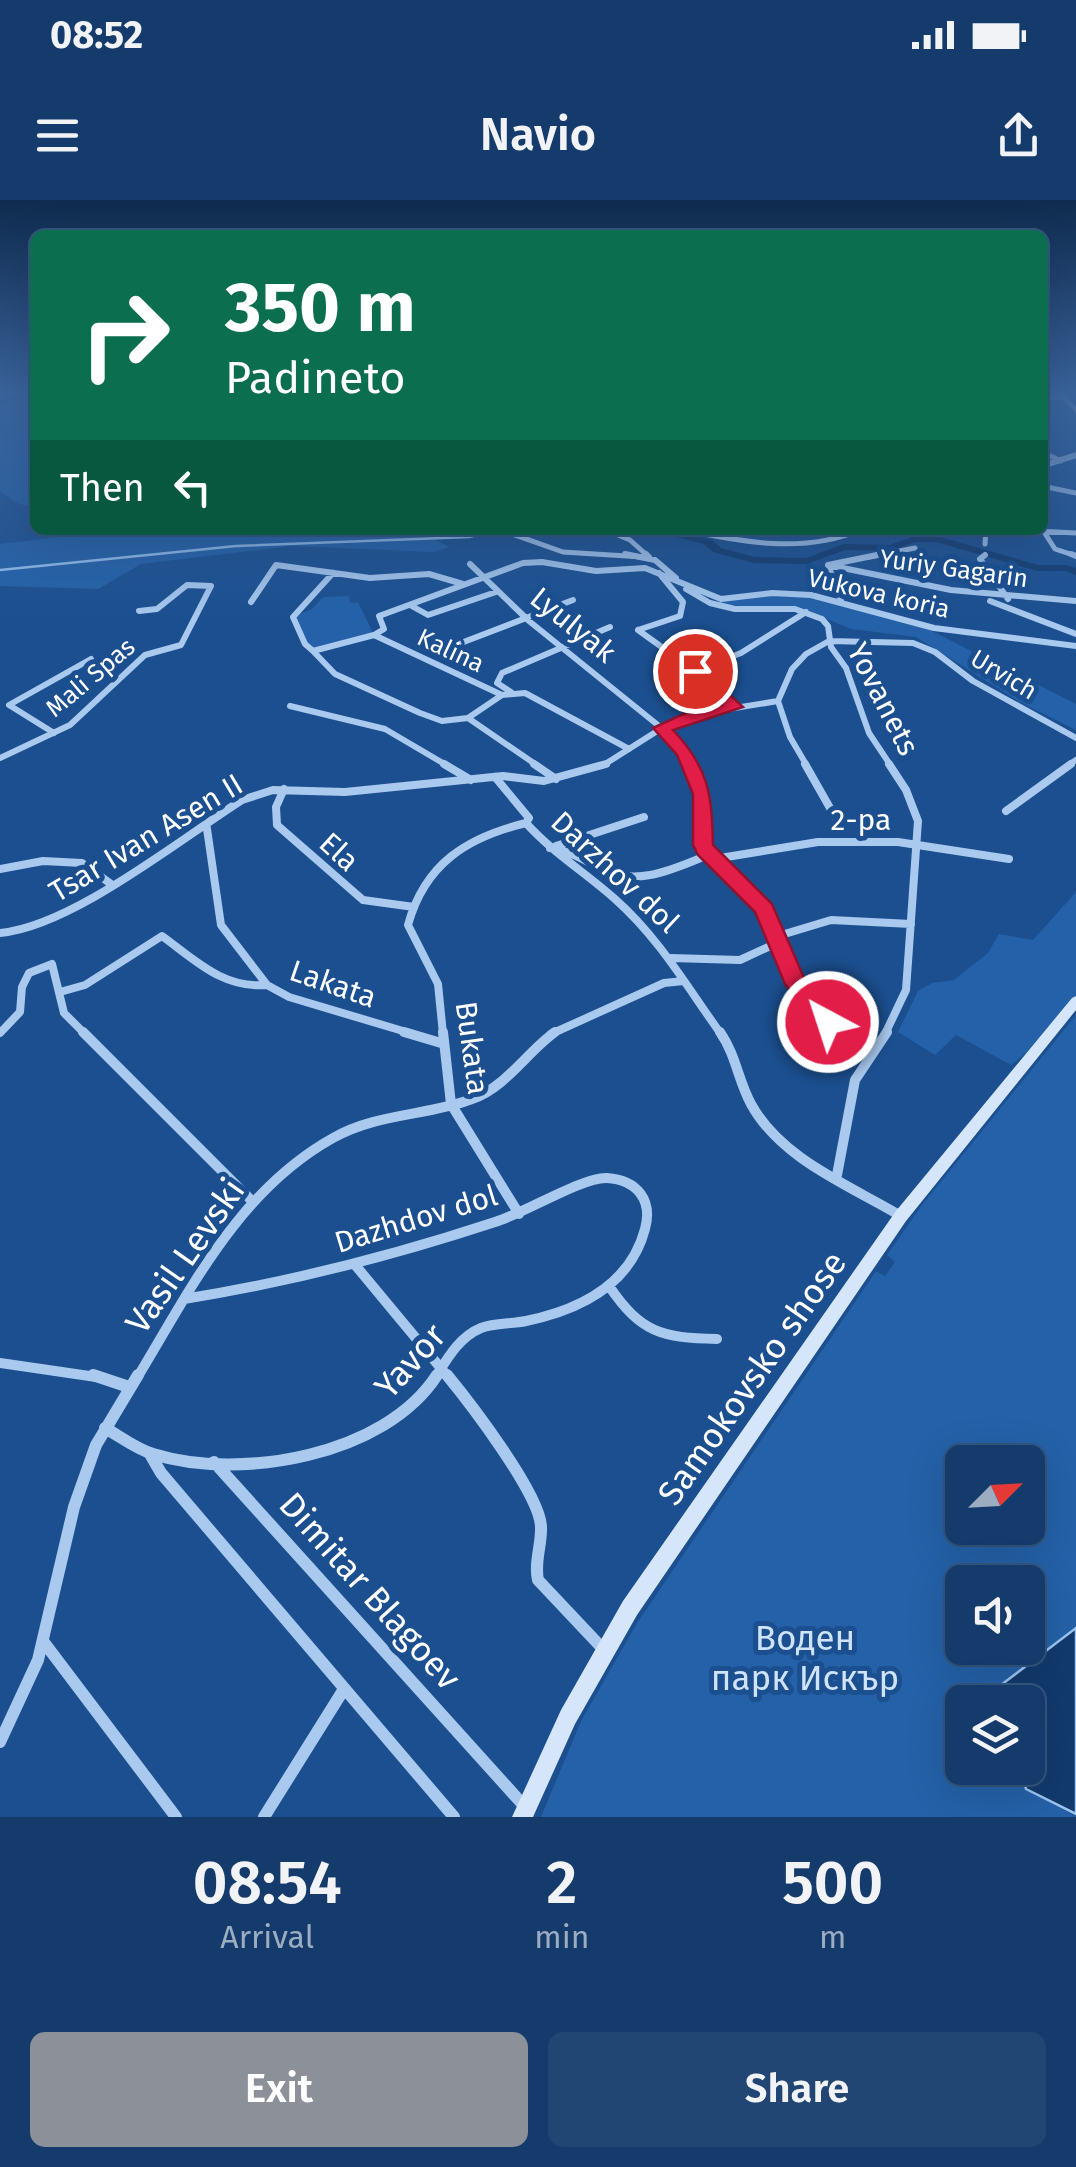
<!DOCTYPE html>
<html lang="en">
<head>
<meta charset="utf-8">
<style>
	:root { --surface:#143b6b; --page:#214673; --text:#f1f3f6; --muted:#9dadc1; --line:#33557e; --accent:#8c9099 }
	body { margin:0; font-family:"Fira Sans",sans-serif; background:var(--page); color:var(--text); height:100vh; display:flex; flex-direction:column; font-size:38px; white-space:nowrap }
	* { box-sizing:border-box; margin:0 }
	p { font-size:32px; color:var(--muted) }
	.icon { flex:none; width:55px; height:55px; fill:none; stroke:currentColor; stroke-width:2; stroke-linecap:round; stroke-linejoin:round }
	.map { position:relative; height:1617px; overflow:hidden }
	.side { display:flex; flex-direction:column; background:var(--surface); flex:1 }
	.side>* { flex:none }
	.hud { position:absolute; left:30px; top:30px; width:1018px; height:305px; border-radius:15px; box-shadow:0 10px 40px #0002,0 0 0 2px var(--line); background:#0b6e4f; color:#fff; overflow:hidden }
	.needle { width:65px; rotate:66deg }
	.tools { position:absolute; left:945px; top:1245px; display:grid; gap:20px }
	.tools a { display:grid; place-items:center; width:100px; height:100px; border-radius:15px; background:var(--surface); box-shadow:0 10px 40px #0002,0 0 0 2px var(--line); font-size:50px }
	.pin { position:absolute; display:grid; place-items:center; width:85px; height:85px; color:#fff; margin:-42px; border:5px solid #fff; border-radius:50%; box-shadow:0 2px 10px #0007 }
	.me { position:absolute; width:110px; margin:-55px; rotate:320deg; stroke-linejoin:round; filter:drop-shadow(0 0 8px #0008) }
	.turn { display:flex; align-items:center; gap:35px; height:210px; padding:0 30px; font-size:45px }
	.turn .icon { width:130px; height:130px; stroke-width:2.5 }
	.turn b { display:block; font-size:70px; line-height:85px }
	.then { display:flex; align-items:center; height:95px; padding:0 30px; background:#0003; gap:20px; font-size:38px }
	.eta { display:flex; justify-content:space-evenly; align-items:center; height:170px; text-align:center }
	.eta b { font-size:60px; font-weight:600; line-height:70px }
	.primary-button { display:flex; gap:20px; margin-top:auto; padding:20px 30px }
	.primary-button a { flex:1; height:115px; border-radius:15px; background:var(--accent); color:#fff; font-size:40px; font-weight:600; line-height:115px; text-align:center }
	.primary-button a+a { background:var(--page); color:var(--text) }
	.status { display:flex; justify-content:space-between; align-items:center; height:70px; padding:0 50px; background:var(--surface); direction:ltr }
	.status svg { height:28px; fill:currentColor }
	header { display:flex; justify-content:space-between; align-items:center; height:130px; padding:0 30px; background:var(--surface); font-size:45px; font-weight:600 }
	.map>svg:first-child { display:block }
</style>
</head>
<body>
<div class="status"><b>08:52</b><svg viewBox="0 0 49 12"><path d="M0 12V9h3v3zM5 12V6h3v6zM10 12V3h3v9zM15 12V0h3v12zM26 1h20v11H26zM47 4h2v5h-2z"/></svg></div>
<header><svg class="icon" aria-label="menu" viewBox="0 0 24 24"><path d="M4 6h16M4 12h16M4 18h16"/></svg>Navio<svg class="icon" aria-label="share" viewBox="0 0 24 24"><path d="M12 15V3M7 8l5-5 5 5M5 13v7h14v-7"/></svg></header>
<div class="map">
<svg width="1076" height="1617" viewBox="0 0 1076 1617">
	<rect width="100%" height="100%" fill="#1b4f8f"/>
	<path fill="#2461a8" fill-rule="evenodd" d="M0 192H35V308L17 303 0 291Z
		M93 330H417L449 347 434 352 292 346 141 364 98 389 0 386V344L93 333Z
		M772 394 812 395 926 428 1076 504V530L1020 502 916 437 851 429 812 413 712 403Z
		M349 396 350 403 358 402 374 435 313 451 305 444 293 417 312 409 323 397Z
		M1076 692V795L1026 853 1011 865 956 835 935 855 898 832 918 791 932 783 954 780 988 753 999 734 1033 740Z
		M1076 815V1428L1001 1485 1005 1502H962V1568H1021L1026 1589 1076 1617H541L581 1521 637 1423 876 1071 885 1076 895 1062 887 1055 922 1005ZM962 1262H1028V1328H962ZM962 1382H1028V1448H962Z"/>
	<path fill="#123a6d" stroke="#9cc4f0" stroke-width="2.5" d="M1076 1428V1614L1026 1589 1021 1568H1028V1502H1005L1001 1485Z"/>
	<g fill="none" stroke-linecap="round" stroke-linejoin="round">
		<path stroke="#9cc4f0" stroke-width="2.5" d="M0 370 236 346 469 337 498 330"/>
		<path fill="#123a6d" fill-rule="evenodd" d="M27 192H35V196L0 205V199Z
			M648 330H668L712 340 721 348 754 357 806 358 844 344 890 345 914 336H937L1038 365H1066L1076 368V375L1065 371H1037L936 342H915L891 351 845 350 807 364 754 363 713 352 704 344Z"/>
		<path stroke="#a9c9ee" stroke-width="5" d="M1042 195 1064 198
			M1042 252 1061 261
			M1042 286 1076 293
			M501 330 563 352 643 357
			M606 330 630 340 649 357
			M685 330C742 342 804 354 860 330
			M1017 330 1076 333
			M1044 332 1055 349 1076 356
			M985 344 986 330
			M869 357 915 348"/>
		<path stroke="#a9c9ee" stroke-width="6" d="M625 354 655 360 676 378
			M646 354 649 357
			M1071 354 1076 356
			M985 355 980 359 1008 399
			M470 364 529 421 664 530 692 566
			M828 365 951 390 1076 401
			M686 389 710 403 735 409H795L822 419 828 426 831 447 846 468 869 533 891 566
			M841 401 828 365 882 354
			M990 401 1076 434
			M251 402 276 365 370 378 429 374 463 384
			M410 405 428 415 496 392
			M638 430 695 471 734 507
			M638 430 680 416 683 402 659 373
			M374 435 313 451 335 474 420 513 442 521 468 518
			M461 443 573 400
			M313 451 305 444 293 417 333 373
			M695 471 741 453 806 412
			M511 492 497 483 502 473 610 427
			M502 495 468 518 538 566
			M778 501 790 537 807 566
			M290 506 385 529 448 566
			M54 533 9 505 91 459
			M629 549 525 493 502 495 374 435 384 429 379 416 523 363 542 362 596 371 645 368 721 399 772 393 811 395 934 428 1076 446
			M0 558 70 525 145 455 181 445 211 386 187 385 157 409 139 411
			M602 566 662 528 698 514 778 501 792 469 806 454 829 441 913 443 935 452 973 481 1076 538
			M1067 566 1076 560"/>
		<path stroke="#a9c9ee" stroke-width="8" d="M444 564 471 580
			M534 564 556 579
			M691 564 699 591 706 651 762 705 799 789 841 834
			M805 564 838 622
			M495 577 529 618 526 623C553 653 586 673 615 699 660 739 687 787 721 834
			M284 589 276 607 277 625 363 700 414 707
			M1006 611 1071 564
			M206 622 221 725 267 785 289 797 413 834
			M556 646 644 617
			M550 648C570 651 584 660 601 669 638 687 673 669 708 655
			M714 659 818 642H898L1009 659
			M0 669 43 661 82 663 111 684
			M0 733C71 727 179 640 242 600L273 590 345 592 503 576 544 581 606 564
			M778 736 831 720 911 724
			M671 758 740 760 779 742
			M60 792 85 785 162 736C195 760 223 789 267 785
			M0 833 20 812 22 787 29 773 52 764 64 813 85 834
			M443 834 438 784 408 725C425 663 468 637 526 623
			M551 834 664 783 684 781
			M885 834 906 790 918 621 906 590 889 564"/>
		<path stroke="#a9c9ee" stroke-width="10" d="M83 832 251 1000
			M404 832 441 843
			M443 832 451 904 519 1014
			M720 832C736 855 738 880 751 904 781 959 849 985 901 1016
			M838 832 870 854
			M837 975 855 880 887 832
			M356 1066 449 1178
			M609 1086C641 1133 662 1138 717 1139
			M184 1099C290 1082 392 1056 495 1022 525 1013 582 977 607 978 637 980 653 1000 645 1029 630 1086 579 1110 526 1121 512 1124 494 1123 481 1128 459 1137 447 1159 435 1178
			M0 1163 103 1178
			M137 1178C191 1089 238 991 333 938 377 913 427 916 472 899 505 888 527 852 555 832"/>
		<path stroke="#a9c9ee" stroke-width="12" d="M93 1175 129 1187
			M447 1175C470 1203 539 1293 541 1326 542 1344 534 1362 538 1380L604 1450
			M105 1228C121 1237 136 1249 153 1254 240 1281 385 1256 437 1175
			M150 1254 161 1273 454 1617
			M214 1262 526 1608
			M43 1441 176 1617
			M0 1542 38 1460 74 1307 96 1245 138 1175
			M264 1617 344 1489"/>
		<path stroke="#a9c9ee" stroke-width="6" d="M1042 266 1076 255"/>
		<path fill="#d6e6fa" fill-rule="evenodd" d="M1056 192H1063L1076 207V213Z
			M1076 796V810L906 1021 637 1415 575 1524 533 1617H512L561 1510 623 1401 896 1011 1072 798Z"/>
	</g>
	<linearGradient id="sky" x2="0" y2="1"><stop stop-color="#0f2b4f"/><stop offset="0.46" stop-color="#39639b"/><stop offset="1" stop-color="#39639b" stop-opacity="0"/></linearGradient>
	<rect width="1076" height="419" fill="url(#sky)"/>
	<path fill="#e11d48" stroke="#92132f" stroke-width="2.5" d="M689 468H701L743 507 673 530C709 568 712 595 713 645L772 704 805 780 839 822 836 828H819L785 784 755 712 698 655 693 645V594L677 555 653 528 692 510 721 505 689 474Z"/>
	<g text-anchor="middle" stroke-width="10" stroke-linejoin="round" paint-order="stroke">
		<g font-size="25" fill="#fff" stroke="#1b4f8f">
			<text transform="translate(954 368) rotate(8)" y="9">Yuriy Gagarin</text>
			<text transform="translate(879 393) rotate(13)" y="9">Vukova koria</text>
			<text transform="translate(451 450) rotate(25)" y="9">Kalina</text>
			<text transform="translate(1004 474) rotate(31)" y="9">Urvich</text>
			<text transform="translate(90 477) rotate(-40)" y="9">Mali Spas</text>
		</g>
		<g font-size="30" fill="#fff" stroke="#1b4f8f">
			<text transform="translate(573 425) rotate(39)" y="10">Lyulyak</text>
			<text transform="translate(883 499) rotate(63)" y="10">Yovanets</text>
			<text x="861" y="630">2-ра</text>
			<text transform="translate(146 638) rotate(-31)" y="10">Tsar Ivan Asen II</text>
			<text transform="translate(339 652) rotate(42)" y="10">Ela</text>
			<text transform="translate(615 672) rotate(43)" y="10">Darzhov dol</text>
			<text transform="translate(333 784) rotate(19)" y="10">Lakata</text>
			<text transform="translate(472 848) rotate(82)" y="10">Bukata</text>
			<text transform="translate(416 1019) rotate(-17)" y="10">Dazhdov dol</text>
		</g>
		<g font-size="35" fill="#fff" stroke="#1b4f8f">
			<text transform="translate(185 1056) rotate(-55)" y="12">Vasil Levski</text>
			<text transform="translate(410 1161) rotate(-48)" y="12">Yavor</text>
			<text transform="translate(752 1178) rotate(-55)" y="12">Samokovsko shose</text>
			<text transform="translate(370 1391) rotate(48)" y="12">Dimitar Blagoev</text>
		</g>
		<g font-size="35" fill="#cfe3fa" stroke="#1b4f8f">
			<text x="805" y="1450">Воден<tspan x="805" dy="40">парк Искър</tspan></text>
		</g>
	</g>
</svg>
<div class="tools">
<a><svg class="needle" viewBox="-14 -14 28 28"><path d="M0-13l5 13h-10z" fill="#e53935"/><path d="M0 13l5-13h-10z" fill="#9dadc1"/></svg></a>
<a><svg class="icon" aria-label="sound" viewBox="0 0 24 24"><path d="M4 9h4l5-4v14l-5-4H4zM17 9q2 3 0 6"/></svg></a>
<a><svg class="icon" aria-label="layers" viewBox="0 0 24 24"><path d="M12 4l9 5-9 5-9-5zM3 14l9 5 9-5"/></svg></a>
</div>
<div class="pin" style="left:695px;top:471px;background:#d93025"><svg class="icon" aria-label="arrive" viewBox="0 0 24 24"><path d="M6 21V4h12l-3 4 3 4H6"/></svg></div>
<svg class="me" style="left:828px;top:822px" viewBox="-20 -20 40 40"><circle r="17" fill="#e11d48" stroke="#fff" stroke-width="3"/><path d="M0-11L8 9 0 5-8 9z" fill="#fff"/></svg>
<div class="hud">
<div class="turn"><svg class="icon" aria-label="right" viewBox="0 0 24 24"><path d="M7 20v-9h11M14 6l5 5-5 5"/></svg><div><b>350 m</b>Padineto</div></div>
<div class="then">Then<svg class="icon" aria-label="left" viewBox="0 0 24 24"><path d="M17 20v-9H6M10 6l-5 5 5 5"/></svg></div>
</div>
</div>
<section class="side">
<div class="eta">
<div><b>08:54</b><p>Arrival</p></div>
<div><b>2</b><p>min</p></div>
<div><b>500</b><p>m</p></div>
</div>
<div class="primary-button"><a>Exit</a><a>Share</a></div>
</section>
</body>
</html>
